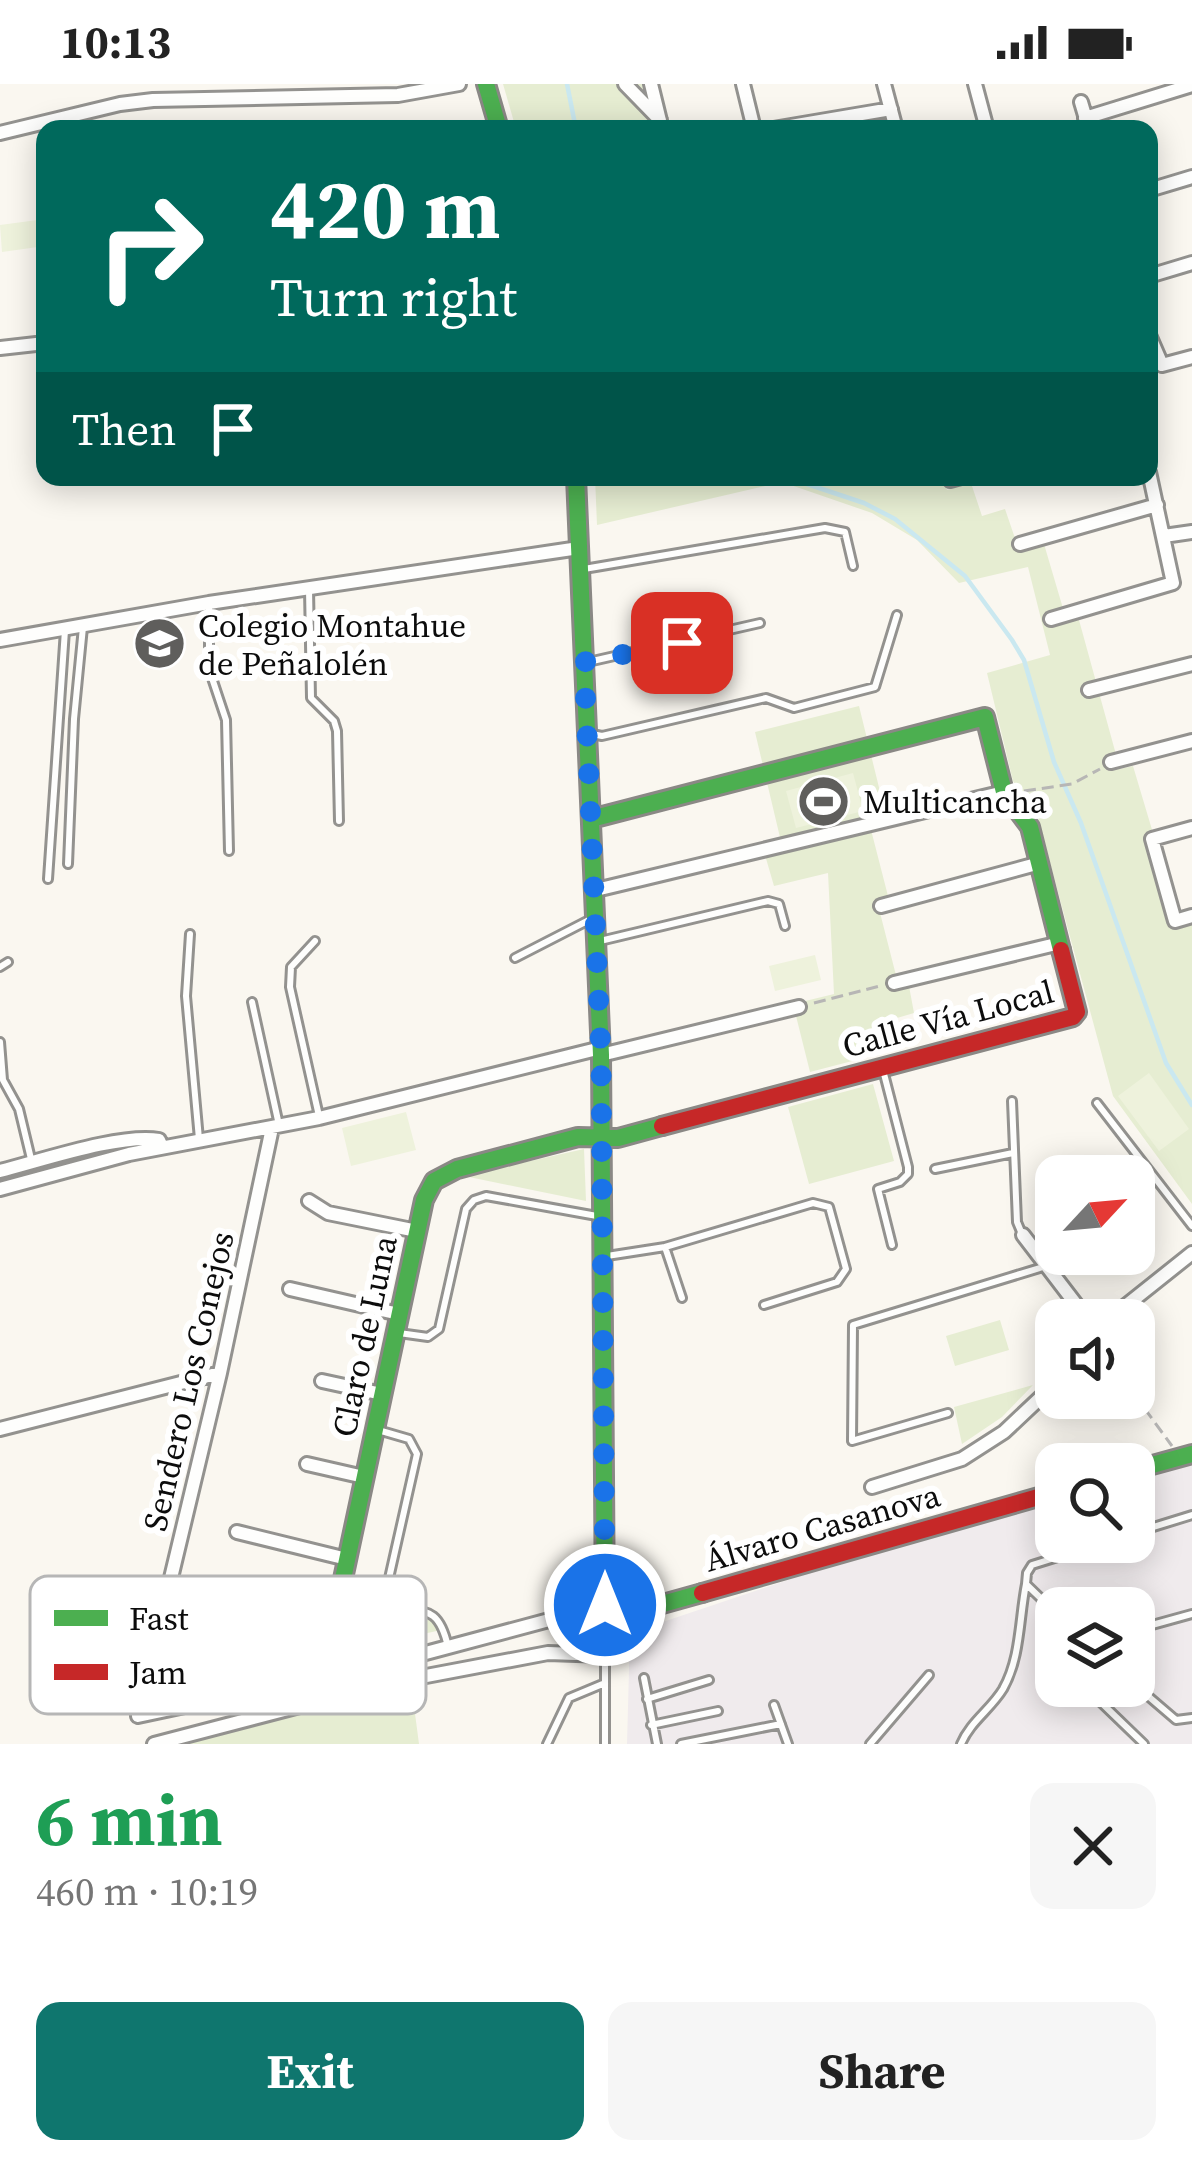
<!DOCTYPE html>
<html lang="en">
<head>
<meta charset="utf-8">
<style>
	:root { --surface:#fff; --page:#f6f6f6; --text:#222; --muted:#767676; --accent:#0f766e }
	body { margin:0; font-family:"Source Serif 4",serif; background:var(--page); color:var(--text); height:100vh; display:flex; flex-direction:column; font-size:45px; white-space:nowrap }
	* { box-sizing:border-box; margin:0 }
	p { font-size:39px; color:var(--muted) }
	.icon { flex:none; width:66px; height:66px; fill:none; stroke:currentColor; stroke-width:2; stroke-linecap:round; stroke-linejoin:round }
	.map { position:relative; height:1660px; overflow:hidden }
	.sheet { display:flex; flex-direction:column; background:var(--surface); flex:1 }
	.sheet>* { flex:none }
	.banner { position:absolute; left:36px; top:36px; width:1122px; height:366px; border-radius:24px; box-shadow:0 6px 30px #0003; background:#00695c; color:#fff; overflow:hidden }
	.needle { width:78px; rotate:64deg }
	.controls { position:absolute; left:1035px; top:1071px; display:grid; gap:24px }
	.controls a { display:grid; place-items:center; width:120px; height:120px; border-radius:24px; background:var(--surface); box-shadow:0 6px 30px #0003; font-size:60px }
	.pin { position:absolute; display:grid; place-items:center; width:102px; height:102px; color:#fff; margin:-51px; border-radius:24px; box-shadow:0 6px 18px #0006 }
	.me { position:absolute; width:132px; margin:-66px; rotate:0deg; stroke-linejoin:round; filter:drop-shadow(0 0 9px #0008) }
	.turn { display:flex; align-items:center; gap:42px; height:252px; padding:0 36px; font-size:54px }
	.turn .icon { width:156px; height:156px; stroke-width:2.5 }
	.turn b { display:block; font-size:84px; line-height:102px }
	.then { display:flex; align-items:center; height:114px; padding:0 36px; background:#0003; gap:24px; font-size:45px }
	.round { display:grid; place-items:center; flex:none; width:126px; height:126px; border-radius:24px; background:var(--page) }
	.overview { display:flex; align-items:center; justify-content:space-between; height:204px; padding:0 36px }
	h1 { font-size:72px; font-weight:700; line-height:90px; color:#1e9e55 }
	.action { display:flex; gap:24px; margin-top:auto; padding:24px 36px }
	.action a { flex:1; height:138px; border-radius:24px; background:var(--accent); color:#fff; font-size:48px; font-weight:700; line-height:138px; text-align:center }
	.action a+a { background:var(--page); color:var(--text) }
	.status { display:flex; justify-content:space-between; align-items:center; height:84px; padding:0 60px; background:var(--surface); direction:ltr }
	.status svg { height:33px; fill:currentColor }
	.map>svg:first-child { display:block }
</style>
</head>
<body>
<div class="status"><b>10:13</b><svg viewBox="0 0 49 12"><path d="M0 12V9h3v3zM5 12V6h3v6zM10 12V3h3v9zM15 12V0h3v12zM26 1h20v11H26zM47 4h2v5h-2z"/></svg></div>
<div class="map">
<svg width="1192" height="1660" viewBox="0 0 1192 1660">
	<rect width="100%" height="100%" fill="#faf7f0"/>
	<path fill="#f0ebed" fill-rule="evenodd" d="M1192 1380V1660H627L630 1549 842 1478 1056 1418V1458H1134V1397ZM1056 1524H1134V1602H1056Z"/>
	<path fill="#e6edd2" d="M503 0H642L654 45H516Z
		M595 393H942L947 406 971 399 982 432 1005 425 1019 466 1044 460 1067 538 1079 536 1120 685 1133 682 1181 843 1192 840V1120L1113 1012 1038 734 1013 697 987 589 1050 571 1028 483 959 499 917 456 872 429 782 398 597 441Z
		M859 622 886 732 869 738 888 812 877 817 899 903 909 902 914 929 897 934 906 963 810 988 793 920 834 910 828 789 774 802 765 771 783 766 755 648Z
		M873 1000 894 1077 809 1100 788 1023Z
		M584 1065 586 1117 464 1092Z
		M1000 1236 1009 1266 955 1282 946 1252Z
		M1033 1301 1002 1333 962 1360 954 1323Z
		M351 1521 433 1533 441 1546 351 1566 344 1559Z
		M409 1584 419 1660H176Z"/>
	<path fill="#eef2dc" d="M45 135V162L2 168 0 141Z
		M853 689 863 727 796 744 786 707Z
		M815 871 821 896 775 907 769 882Z
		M1149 989 1189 1045 1159 1067 1118 1012Z
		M406 1028 416 1066 351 1082 342 1044Z"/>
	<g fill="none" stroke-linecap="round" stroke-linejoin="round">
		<path stroke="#cae8f0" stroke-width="4.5" d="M567 0 576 45
			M786 393 864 419 895 435 965 492 1012 556 1024 576 1054 678 1081 739 1166 979 1192 1021"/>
		<defs>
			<path id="lane" d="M584 485 825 444 845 448 853 482
				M309 505 311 614 334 637 337 647 339 737
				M209 519V585L226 636 229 767
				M588 578 760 539
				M592 650 602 652 766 614 794 624 875 603 897 531
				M68 780 74 635 83 543
				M48 795 65 546
				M190 850 186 912 199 1055
				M315 857 291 883 290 903 319 1032
				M600 857 768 817 779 820 785 842
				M515 874 591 835
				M0 883 8 878
				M252 918 279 1041
				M0 958 3 996 19 1025 32 1079
				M883 986 908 1083V1090L900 1098 878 1105 892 1161
				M1012 1017 1017 1138 1022 1150
				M1097 1019 1192 1142
				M935 1085 1013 1069
				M665 1163 813 1119 829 1123 846 1185 837 1198 764 1221
				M607 1172 665 1163 682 1214
				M399 1249 428 1253 439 1245 466 1125 474 1116 486 1112 597 1132
				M948 1329 852 1357 853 1241 1043 1183
				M378 1346 409 1355 417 1370 385 1512C407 1543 435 1504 448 1563
				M1134 1449 1192 1431
				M1056 1529 1026 1500 1027 1489 1032 1481 1106 1458
				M605 1540V1660
				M1134 1546 1192 1530
				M644 1594 657 1660
				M1134 1600 1176 1636 1192 1634
				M1084 1602 1144 1660
				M647 1615 709 1596
				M774 1621 788 1660
				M651 1641 718 1627
				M547 1660 569 1614 605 1599
				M681 1660 781 1640
				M870 1660 929 1591
				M961 1660C970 1638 991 1625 1003 1605 1021 1573 1019 1535 1026 1500"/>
			<path id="street" d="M625 0 660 36
				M651 0 662 45
				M743 0 754 45
				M884 0 896 45
				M975 0 987 45
				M1081 18 1089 45
				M1085 34 1192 1
				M773 45 891 25
				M0 49 120 20 153 16 398 11 459 0
				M1149 106 1192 93
				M1149 192 1192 179
				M1149 251 1162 281 1192 273
				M0 264 45 259
				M950 396 961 393
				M1164 452 1192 448
				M1020 460 1157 421
				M1051 535 1173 499 1149 388
				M0 556 209 519 579 464
				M1089 606 1192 580
				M1111 678 1192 657
				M1192 744 1152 755 1175 837 1192 832
				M596 806 1004 708
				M881 822 1040 779
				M894 899 1060 859
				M601 971 799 923
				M272 1044 220 1289 138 1632 392 1578 605 1521
				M0 1087C40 1077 122 1049 159 1056L162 1063
				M0 1105 129 1070 319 1034 601 964
				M309 1117 328 1129 417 1147
				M1023 1151 1088 1236
				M290 1205 399 1230
				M1108 1236 1192 1169
				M322 1297 382 1310
				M0 1345 220 1289
				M307 1380 364 1393
				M872 1403 962 1375 1004 1348 1056 1299
				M237 1448 347 1475
				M225 1530 331 1549
				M154 1660 384 1600 548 1569 605 1571"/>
			<path id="fast" d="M486 0 499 45
				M576 393 601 971 605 1536 702 1509
				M591 735 985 633 1004 708 1030 743 1061 866
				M1134 1386 1192 1370
				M322 1593 424 1116 434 1097 457 1085 578 1053 618 1054 662 1042"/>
			<path id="jam" d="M662 1042 1073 933 1077 928 1061 866
				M702 1509 1056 1408"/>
		</defs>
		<use href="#lane" stroke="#93928f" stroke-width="12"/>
		<use href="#street" stroke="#93928f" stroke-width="18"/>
		<use href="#fast" stroke="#8a8885" stroke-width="22"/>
		<use href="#jam" stroke="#8a8885" stroke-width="22"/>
		<path stroke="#b7b6b5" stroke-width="3" stroke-dasharray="12 6" stroke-linecap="butt" d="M1024 707 1072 700 1100 685
			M814 919 880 902
			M1134 1310 1172 1362"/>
		<use href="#lane" stroke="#fefefd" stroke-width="6"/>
		<use href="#street" stroke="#fefefd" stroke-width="12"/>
		<use href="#fast" stroke="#4caf50" stroke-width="16"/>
		<use href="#jam" stroke="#c62828" stroke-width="16"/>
	</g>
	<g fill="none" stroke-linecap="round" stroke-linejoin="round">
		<path stroke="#1a73e8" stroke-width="21" stroke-dasharray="0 37.8" d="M605 1521 601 971 584 578 682 559"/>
	</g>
	<defs>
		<symbol id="school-disc" viewBox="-11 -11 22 22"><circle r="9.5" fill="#5f5e5c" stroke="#fff"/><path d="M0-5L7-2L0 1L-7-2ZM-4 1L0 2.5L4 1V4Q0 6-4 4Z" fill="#fff"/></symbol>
		<symbol id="stadium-disc" viewBox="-11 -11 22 22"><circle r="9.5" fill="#5f5e5c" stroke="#fff"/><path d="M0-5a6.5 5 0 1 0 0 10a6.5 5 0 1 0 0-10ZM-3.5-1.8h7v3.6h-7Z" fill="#fff"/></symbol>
	</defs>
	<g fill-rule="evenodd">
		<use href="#school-disc" x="130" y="530" width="59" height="59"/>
		<use href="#stadium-disc" x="794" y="688" width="59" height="59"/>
	</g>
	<g text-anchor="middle" stroke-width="12" stroke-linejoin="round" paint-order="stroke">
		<g font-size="33" fill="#0c0c0c" stroke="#fff" text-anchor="start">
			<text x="198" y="553">Colegio Montahue<tspan x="198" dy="38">de Peñalolén</tspan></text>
			<text x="863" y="729">Multicancha</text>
		</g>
		<g font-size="33" fill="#0c0c0c" stroke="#fff">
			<text transform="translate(948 934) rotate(-15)" y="12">Calle Vía Local</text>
			<text transform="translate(364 1252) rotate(-78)" y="12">Claro de Luna</text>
			<text transform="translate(188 1297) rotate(-77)" y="12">Sendero Los Conejos</text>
			<text transform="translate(822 1443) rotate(-16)" y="12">Álvaro Casanova</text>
		</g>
	</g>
	<rect x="30" y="1492" width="396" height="138" rx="18" fill="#fff" stroke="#b6b6b6" stroke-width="3"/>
	<rect x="54" y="1526" width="54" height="16" fill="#4caf50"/>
	<rect x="54" y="1580" width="54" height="16" fill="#c62828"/>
	<g font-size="33" fill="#0c0c0c">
		<text x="129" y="1546">Fast</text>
		<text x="129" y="1600">Jam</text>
	</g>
</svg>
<div class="controls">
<a><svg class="needle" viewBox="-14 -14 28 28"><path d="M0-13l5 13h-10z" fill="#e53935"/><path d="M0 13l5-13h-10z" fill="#767676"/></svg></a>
<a><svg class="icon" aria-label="sound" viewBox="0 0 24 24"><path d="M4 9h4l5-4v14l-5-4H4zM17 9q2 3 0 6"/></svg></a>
<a><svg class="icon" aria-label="search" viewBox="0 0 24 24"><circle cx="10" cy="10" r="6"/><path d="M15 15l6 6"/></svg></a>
<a><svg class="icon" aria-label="layers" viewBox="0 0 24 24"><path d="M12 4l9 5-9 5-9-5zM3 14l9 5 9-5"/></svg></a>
</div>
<div class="pin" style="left:682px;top:559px;background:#d93025"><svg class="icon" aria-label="arrive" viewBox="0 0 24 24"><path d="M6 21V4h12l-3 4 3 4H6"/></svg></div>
<svg class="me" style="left:605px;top:1521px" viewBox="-20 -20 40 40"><circle r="17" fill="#1a73e8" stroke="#fff" stroke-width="3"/><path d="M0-11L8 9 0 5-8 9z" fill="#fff"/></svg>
<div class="banner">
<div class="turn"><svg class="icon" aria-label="right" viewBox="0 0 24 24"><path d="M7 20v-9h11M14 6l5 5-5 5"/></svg><div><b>420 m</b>Turn right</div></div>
<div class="then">Then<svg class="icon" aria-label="arrive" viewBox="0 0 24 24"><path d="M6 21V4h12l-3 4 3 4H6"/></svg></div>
</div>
</div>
<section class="sheet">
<div class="overview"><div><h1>6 min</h1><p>460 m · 10:19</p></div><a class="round"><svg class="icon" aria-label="close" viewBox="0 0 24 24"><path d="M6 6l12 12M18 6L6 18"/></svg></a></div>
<div class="action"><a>Exit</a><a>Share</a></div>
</section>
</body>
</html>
